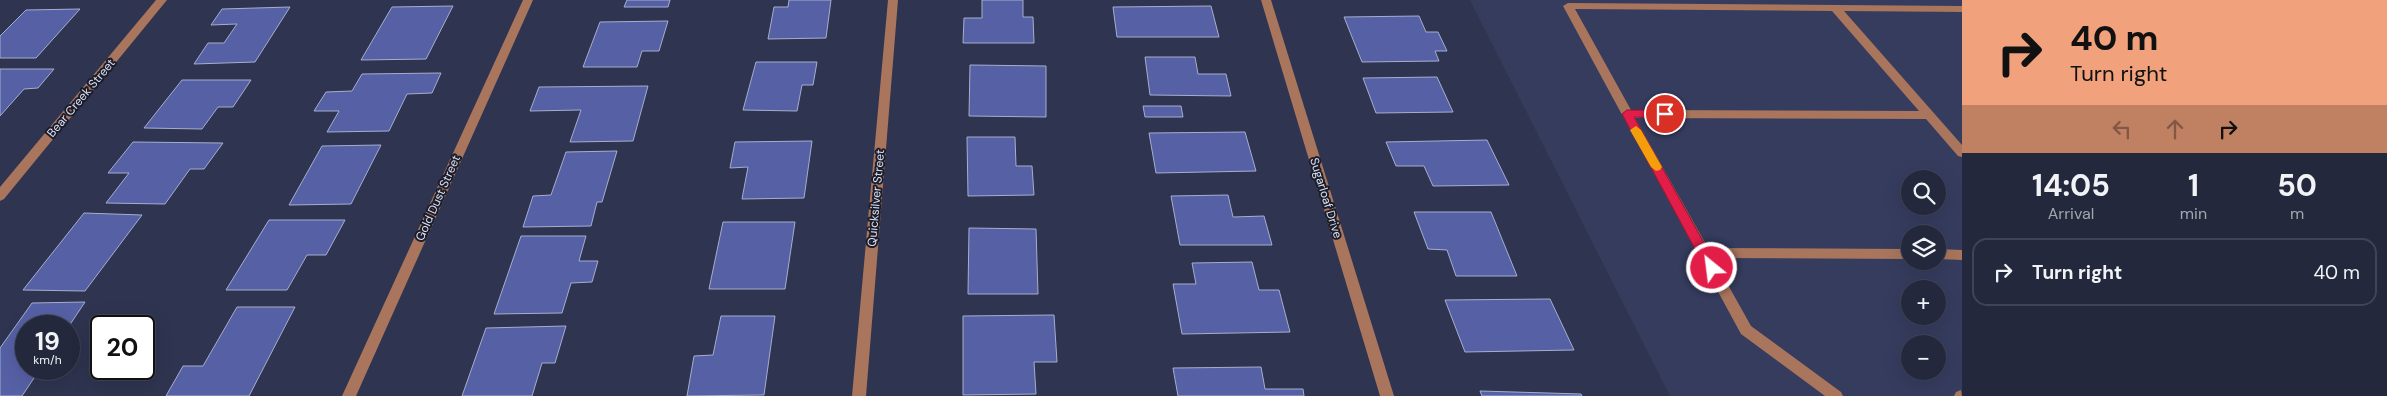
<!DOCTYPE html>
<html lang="en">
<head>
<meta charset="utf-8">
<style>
	:root { --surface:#23283c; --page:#2b3043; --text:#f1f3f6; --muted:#a3a6af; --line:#404456 }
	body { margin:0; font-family:"DM Sans",sans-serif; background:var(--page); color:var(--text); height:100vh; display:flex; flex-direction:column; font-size:19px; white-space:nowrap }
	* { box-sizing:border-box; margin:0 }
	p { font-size:16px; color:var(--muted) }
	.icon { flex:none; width:28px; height:28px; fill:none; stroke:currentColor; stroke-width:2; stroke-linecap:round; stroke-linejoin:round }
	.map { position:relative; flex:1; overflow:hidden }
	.details { display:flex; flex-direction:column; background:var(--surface); width:425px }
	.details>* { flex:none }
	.hud { background:#f1a17b; color:#111; overflow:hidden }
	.buttons { position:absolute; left:1901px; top:170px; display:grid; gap:10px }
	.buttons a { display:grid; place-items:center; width:45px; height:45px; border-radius:50%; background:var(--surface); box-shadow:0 5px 20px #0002,0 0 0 1px var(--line); font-size:25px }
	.speed { position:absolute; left:15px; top:315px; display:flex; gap:10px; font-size:25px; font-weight:700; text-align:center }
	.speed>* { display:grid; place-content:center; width:65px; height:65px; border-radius:50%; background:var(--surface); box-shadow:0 5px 20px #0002,0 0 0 1px var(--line); line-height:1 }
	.speed small { font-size:12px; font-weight:400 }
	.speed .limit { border:2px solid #111; border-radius:8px; background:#fff; color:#111 }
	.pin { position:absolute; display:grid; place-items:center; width:42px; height:42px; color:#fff; margin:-21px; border:2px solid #fff; border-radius:50%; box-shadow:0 1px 5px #0007 }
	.me { position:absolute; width:55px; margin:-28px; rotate:331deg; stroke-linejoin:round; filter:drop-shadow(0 0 4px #0008) }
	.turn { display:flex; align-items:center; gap:18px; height:105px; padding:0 25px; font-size:22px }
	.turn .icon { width:65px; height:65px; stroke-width:2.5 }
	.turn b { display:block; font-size:35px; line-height:42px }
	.lanes { display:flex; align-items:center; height:48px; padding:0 25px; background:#0003; justify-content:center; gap:25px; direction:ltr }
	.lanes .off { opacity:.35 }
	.eta { display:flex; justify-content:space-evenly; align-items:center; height:85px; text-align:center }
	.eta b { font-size:30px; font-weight:700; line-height:35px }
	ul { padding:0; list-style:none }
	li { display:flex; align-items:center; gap:15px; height:68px; margin:0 10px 8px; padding:0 15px; border:2px solid var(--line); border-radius:15px }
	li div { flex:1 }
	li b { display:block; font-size:19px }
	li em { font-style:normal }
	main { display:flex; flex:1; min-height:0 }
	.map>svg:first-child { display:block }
</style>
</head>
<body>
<main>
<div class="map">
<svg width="1962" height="396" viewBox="0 0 1962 396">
	<rect width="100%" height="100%" fill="#2f3550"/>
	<path fill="#363c5e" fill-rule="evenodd" d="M1470 0H1962V396H1670ZM1910 179H1938V206H1910ZM1910 234H1938V261H1910ZM1910 289H1938V316H1910ZM1910 344H1938V371H1910Z"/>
	<path fill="#5660a5" stroke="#a6aecf" d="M627 0H670L668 7H624Z
		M789 0H831L826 38 768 39 774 7H788Z
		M982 0H1023V17H1033L1034 43H963L964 18H982Z
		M453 6 426 59 361 60 392 7Z
		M1211 6 1219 37H1117L1113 7Z
		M290 7 255 62 194 64 208 43H224L237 24 211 25 222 9Z
		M80 9 36 58H0V36L26 10Z
		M1419 16 1426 32H1438L1447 51H1435L1439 61 1362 62 1344 17Z
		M668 21 659 51H642L637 67H583L600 22Z
		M1145 57H1195L1198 74H1226L1231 96 1150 95Z
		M756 62H817L813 85H802L797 111 743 110Z
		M970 65 1046 66V117L969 116Z
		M0 69H54L38 88 24 89 0 116Z
		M441 73 432 93 407 94 389 131 327 132 339 111H314L326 92 352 91 362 74Z
		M1437 77 1453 112 1376 113 1363 78Z
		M182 80H251L233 107H218L202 129 144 128Z
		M648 86 633 141 570 142 581 110 530 111 539 87Z
		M1143 106H1181L1183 117H1145Z
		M1245 132 1256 171 1156 173 1149 133Z
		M967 137H1015L1016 166H1032L1034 195 968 196Z
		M1487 140 1509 185 1433 186 1424 166H1396L1386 142Z
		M812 141 804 198 742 199 748 167 730 168 735 142Z
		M133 142 223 143 204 169H190L165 204 106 203 129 173H108Z
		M381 145 351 204 289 205 322 146Z
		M617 151 602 202H597L591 226 523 227 533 196 551 195 566 152Z
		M1228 195 1233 217 1264 216 1272 245H1180L1171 196Z
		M1414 212H1491L1517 276H1456L1447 250 1428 249Z
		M84 213 142 215 85 291 23 290Z
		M269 220H345L326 255H307L287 290H226Z
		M723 222H795L785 289H709Z
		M969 228 1036 229 1038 294H968Z
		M521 236H586L579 261H598L592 282 571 283 562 313 494 314Z
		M1252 262 1259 290H1279L1290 332 1182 334 1173 284H1196L1192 263Z
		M1550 299 1574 350 1465 352 1445 300Z
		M85 302 69 326H26V369H40L22 396H0V348L32 303Z
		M237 307H295L249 396H166L183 366H203Z
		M1054 315 1057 362H1034L1036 394 963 395V316Z
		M721 316H775L764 395 687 396 694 356 713 355Z
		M566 326 555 363H542L532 396H462L486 328Z
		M1261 367 1265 389H1303L1304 396H1178L1173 368Z
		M1480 391 1581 394 1582 396H1482Z"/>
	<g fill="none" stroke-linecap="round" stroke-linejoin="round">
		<path fill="#a9755c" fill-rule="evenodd" d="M156 0H167L4 199 0 201V187Z
			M523 0H533L356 396H342Z
			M888 0H898L866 396H852Z
			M1261 0H1271L1394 396H1380Z
			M1568 3 1962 6V12L1844 11 1962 145V157L1958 156 1926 119 1635 118 1708 248 1910 249V259L1713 258 1751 326 1841 392 1843 396H1825L1741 334 1563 6ZM1575 9 1832 11 1919 111 1631 110Z
			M1938 249 1962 250V260L1938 259Z
			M1961 390 1962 396H1954L1956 392Z"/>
	</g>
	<path fill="#e11d48" stroke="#92132f" d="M1627 110H1665L1670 114 1665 118 1634 117 1718 268 1716 271H1707L1622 114Z"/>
	<path fill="#f59e0b" d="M1636 126 1641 130 1662 167 1660 170 1656 171 1651 167 1630 130Z"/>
	<g text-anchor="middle" stroke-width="4" stroke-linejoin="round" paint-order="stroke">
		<g font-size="12" fill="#dce0f2" stroke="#1b1d2a">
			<text transform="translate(81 98) rotate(-50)" y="4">Bear Creek Street</text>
			<text transform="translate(438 198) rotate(-66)" y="4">Gold Dust Street</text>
			<text transform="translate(876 198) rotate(-85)" y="4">Quicksilver Street</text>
			<text transform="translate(1326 198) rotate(73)" y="4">Sugarloaf Drive</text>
		</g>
	</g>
</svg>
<div class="buttons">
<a><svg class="icon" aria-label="search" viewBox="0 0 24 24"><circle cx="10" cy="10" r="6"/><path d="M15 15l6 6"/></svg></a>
<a><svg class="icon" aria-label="layers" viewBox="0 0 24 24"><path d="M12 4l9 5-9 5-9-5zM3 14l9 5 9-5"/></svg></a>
<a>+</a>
<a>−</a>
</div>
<div class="speed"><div>19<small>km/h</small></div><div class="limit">20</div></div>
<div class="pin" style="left:1665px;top:114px;background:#d93025"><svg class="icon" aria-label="arrive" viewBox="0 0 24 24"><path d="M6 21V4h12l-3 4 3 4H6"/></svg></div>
<svg class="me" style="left:1712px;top:268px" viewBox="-20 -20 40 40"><circle r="17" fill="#e11d48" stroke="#fff" stroke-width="3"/><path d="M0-11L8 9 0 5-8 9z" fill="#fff"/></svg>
</div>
<section class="details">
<div class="hud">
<div class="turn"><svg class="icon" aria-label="right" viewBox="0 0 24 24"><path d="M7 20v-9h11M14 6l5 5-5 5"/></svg><div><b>40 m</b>Turn right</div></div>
<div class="lanes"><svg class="icon off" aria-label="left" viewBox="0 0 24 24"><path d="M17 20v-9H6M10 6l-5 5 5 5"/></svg><svg class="icon off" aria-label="ahead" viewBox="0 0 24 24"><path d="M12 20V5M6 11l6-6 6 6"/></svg><svg class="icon" aria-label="right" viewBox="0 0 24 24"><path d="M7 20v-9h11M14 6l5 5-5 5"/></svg></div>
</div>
<div class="eta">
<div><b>14:05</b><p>Arrival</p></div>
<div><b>1</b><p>min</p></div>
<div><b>50</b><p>m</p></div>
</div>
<ul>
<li><svg class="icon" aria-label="right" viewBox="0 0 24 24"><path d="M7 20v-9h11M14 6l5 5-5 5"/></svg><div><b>Turn right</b></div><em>40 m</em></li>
</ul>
</section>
</main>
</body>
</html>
